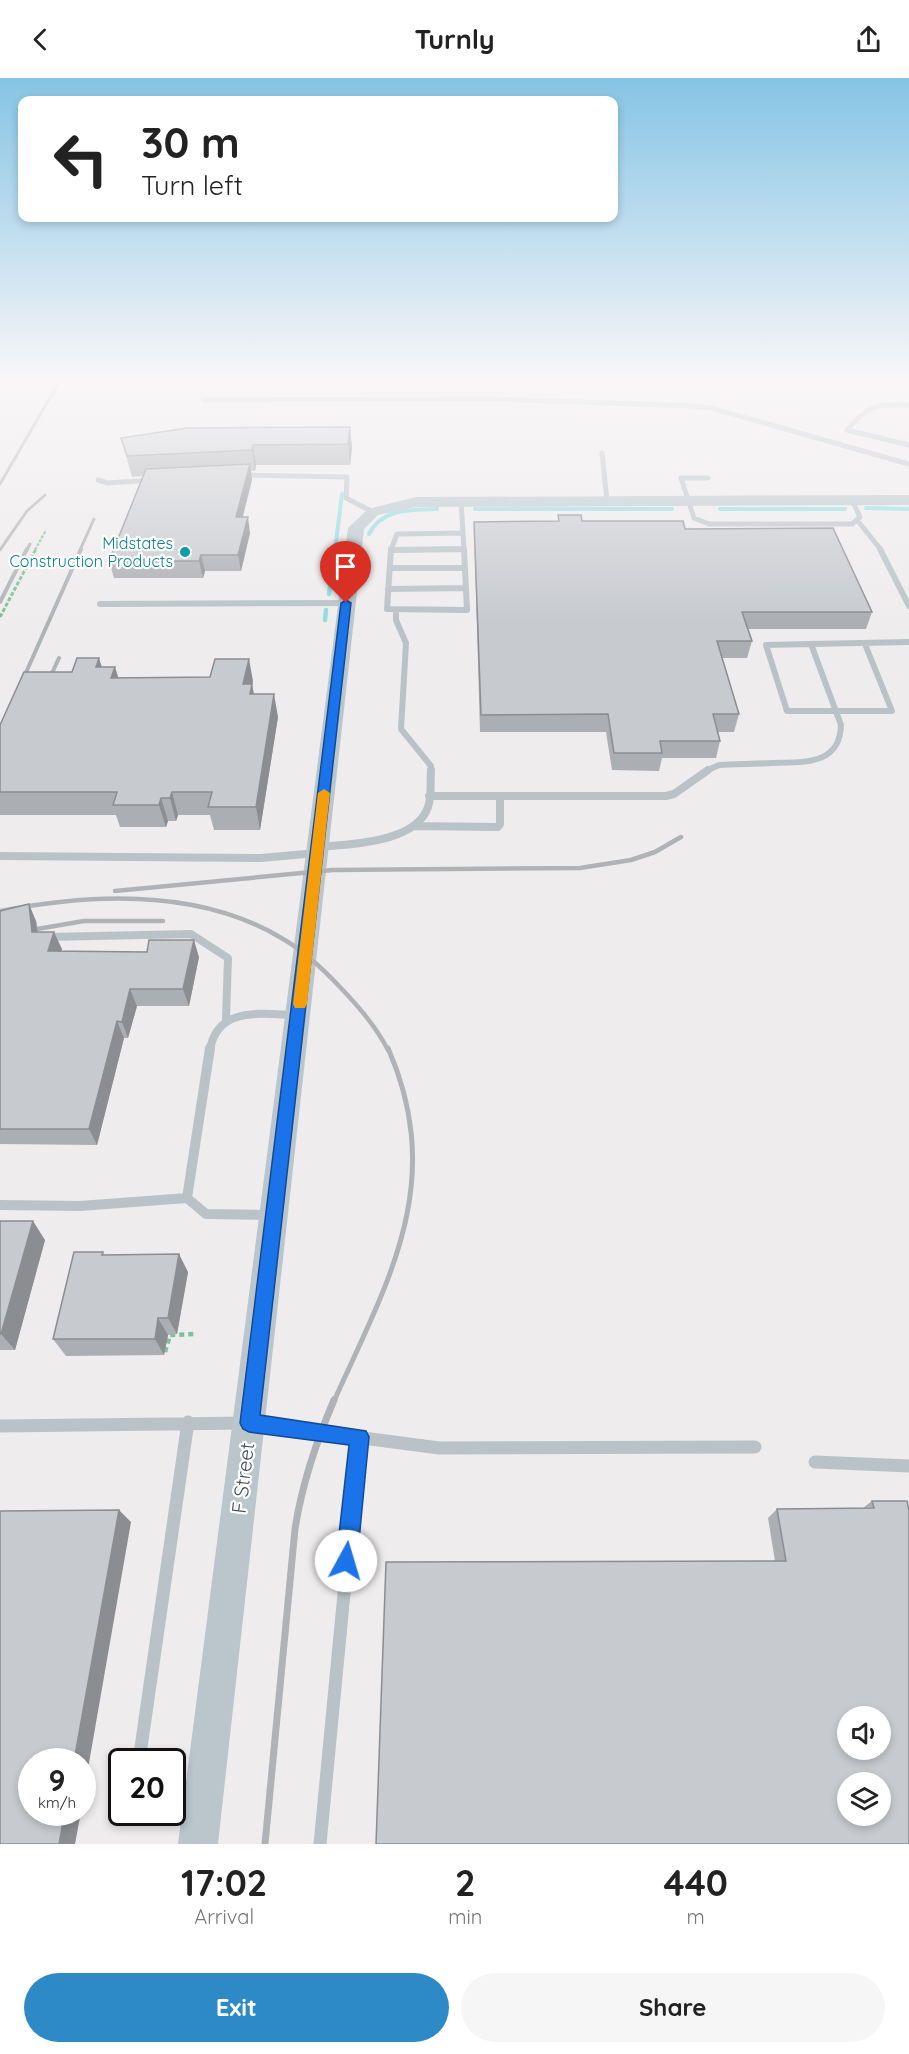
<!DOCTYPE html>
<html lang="en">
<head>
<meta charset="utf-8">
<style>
	:root { --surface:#fff; --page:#f6f6f6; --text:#222; --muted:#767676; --accent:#2e89c7 }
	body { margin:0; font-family:Quicksand,sans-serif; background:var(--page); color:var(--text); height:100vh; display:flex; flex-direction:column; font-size:22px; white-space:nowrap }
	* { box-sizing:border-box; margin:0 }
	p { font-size:20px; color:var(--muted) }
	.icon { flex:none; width:33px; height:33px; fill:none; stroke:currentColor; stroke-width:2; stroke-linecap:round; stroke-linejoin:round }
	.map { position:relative; height:1766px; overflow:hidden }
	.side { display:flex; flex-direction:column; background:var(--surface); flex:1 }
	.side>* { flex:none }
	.top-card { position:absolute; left:18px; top:18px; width:600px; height:126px; border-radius:12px; box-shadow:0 3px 9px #0003; background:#fff; color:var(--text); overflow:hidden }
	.tools { position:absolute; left:837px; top:1628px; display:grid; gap:12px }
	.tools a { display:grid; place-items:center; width:54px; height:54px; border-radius:50%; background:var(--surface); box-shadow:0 3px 9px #0003; font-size:30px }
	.speed { position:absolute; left:18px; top:1670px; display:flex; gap:12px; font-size:30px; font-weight:700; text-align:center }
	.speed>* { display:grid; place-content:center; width:78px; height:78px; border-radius:50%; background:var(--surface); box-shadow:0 3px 9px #0003; line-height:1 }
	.speed small { font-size:15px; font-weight:400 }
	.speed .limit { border:3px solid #111; border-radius:9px; background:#fff; color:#111 }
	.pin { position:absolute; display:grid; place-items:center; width:51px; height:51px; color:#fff; margin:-62px -26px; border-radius:50% 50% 50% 0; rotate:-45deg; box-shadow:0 0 6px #0007 }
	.pin .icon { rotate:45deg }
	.me { position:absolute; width:66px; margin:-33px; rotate:6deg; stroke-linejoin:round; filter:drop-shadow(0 0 4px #0008) }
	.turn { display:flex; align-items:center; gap:21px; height:126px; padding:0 24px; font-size:27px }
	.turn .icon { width:78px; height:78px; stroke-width:2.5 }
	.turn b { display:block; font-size:42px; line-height:51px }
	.eta { display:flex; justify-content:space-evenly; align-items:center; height:102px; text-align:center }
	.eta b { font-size:36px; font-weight:700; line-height:42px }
	.cta { display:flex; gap:12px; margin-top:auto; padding:12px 24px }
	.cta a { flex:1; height:69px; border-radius:36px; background:var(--accent); color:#fff; font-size:24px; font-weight:700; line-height:69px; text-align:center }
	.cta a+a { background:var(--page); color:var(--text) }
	header { display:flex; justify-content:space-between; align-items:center; height:78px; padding:0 24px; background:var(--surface); font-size:27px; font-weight:700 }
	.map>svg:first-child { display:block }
</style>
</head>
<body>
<header><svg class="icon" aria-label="back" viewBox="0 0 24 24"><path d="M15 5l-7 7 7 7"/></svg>Turnly<svg class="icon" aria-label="share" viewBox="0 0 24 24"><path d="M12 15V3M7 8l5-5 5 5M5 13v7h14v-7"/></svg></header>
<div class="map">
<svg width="909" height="1766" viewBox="0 0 909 1766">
	<rect width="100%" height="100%" fill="#efeced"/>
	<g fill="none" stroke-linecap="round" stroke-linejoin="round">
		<path stroke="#91dce0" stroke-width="4" d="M866 430 909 431
			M475 431H672
			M720 431H845
			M369 456C382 430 411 432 437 431
			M335 472 342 416"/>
		<path stroke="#91dce0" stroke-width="4.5" d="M329 516 335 471
			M325 542 326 532"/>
		<path stroke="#7bc294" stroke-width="2" stroke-dasharray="3 1.5" stroke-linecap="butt" d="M35 472 46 452"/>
		<path stroke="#7bc294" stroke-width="3" stroke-dasharray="4 2" stroke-linecap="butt" d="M0 539 36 471"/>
		<path stroke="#7bc294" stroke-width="4.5" stroke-dasharray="5 4" stroke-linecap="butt" d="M165 1274 170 1257 195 1256"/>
		<path stroke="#b9c3c7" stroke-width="5" d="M203 322 492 321 694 328 711 330 909 386
			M909 327C877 326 868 327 847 352L909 367
			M602 375 607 422
			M243 397 347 399 346 420 373 434
			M708 400H681L694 440 709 446H852L860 439 852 422
			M98 402 108 405 152 402
			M461 423 463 455
			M858 443 881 472
			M463 455 464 472
			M391 472 397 456 463 455
			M392 472 464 471"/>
		<path stroke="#b9c3c7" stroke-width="6" d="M391 471 387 531 467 532 464 471
			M880 471 909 528
			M392 472 464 471
			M390 490H465
			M388 511 466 510
			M100 526 346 525
			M396 533V542L406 565 401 651 431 688V693
			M811 566 766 567 787 633H892L865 566
			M706 693 719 687C737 686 754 686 772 685 802 684 840 688 841 647L811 566 909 564"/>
		<path stroke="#b9c3c7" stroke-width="8" d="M429 718H666L674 716 708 692
			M414 748 498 749 500 746V718
			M319 769C350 766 416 765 428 729 432 718 430 704 431 692
			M0 778 261 780 317 775
			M48 859 191 856 228 880 226 942
			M210 972C217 928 262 936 295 937"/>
		<path stroke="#b9c3c7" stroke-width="10" d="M210 970 187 1120 206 1136 270 1137
			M0 1127 80 1128 187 1120"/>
		<path stroke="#b9c3c7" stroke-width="13" d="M0 1348 249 1345 439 1370 755 1369
			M815 1384 909 1388
			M139 1683 188 1344
			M172 1711 196 1709
			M320 1766 359 1359"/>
		<path fill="#bac6cc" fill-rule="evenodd" d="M909 417V427L416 429 378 437 364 451 218 1766H178L348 450 368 431 416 419Z"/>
		<path stroke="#afb3b6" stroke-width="3" d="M0 406 63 297
			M0 472 27 433 45 417
			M27 472 30 466
			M80 472 94 441"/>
		<path stroke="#afb3b6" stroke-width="4" d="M0 524 27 471
			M20 608 81 471
			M46 608 59 580"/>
		<path stroke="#afb3b6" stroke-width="4.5" d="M115 813 333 792 580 790 631 782 655 774 681 759
			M0 833C92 815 200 810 283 861 304 873 322 890 339 908 358 928 375 947 388 972
			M37 851 84 843H163"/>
		<path stroke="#afb3b6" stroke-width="5" d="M334 1323C388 1203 447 1105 388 970"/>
		<path stroke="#afb3b6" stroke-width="7" d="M265 1766 295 1451C302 1406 316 1364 334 1322"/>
	</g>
	<path fill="#abaeb2" d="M350 349 352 370 350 387H256L255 393H251L252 402 243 439 250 455 241 493H205L203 500H114L109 483 143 398 132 399 121 360Z
		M558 437 582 443 685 451 872 534 866 551H748L752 563 747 580H722L739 636 734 654H718L720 663 716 680H662L659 693 612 692 606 654H480L474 444 558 443Z
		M102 589 118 600 253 603 252 606 254 616 278 639 260 752H214L210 737H178L176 743H168L166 749H120L116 737H0V647L72 594Z
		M0 833 36 843 38 854 62 871 61 873 199 879 189 928H137L128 960H124L97 1067 0 1066Z
		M0 1143 45 1162 15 1272H0Z
		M103 1174 104 1177 188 1194 177 1256 168 1257 164 1277 66 1278 53 1261Z
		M872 1423H907L909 1766 775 1483 768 1440 777 1431 863 1430Z"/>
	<path fill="#8b8d91" d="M350 349 352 370 350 387 348 366Z
		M253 367 256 387 255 393 252 372Z
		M250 386 252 402 238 455 236 439Z
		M248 439 250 455 241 493 238 477Z
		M201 477 205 493 203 500 199 483Z
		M99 580 106 602 96 589Z
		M249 581 253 603 247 629 243 606Z
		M115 589 122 611 111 600Z
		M252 606 256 629 250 616Z
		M274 616 278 639 260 752 256 729Z
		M172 714 178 737 176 743 170 720Z
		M161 720 168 743 166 749 159 727Z
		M29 826 36 843 40 871 32 854Z
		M54 854 62 871 56 890 48 873Z
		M194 862 199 879 189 928 183 911Z
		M130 911 137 928 128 960 122 944Z
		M117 943 124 960 97 1067 89 1051Z
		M33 1143 45 1162 15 1272 1 1256Z
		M179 1176 188 1194 177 1256 168 1240Z
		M158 1240 168 1257 164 1277 155 1261Z
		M119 1432 131 1444 82 1725V1683H74Z
		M65 1734H81L75 1766H59Z"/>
	<path fill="#c7cacf" stroke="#8b8d91" stroke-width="1.5" fill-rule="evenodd" d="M350 349 348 366 253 367 252 372 127 378 121 360 187 350Z
		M250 386 236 439H248L238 477H201L199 483H109L146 391Z
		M558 437H581L582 443H683L685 451 833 450 872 534H742L752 563H717L739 636H713L720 663H660L662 675H614L608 636 481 637 474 444 559 443Z
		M77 580H99L96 589H115L111 600 210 599 215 581H249L243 606H252L250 616H274L256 729H208L212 714H172L170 720H161L159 727H113L117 714H0V647L24 594H72Z
		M29 826 32 854H54L48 873 147 874 149 862H194L183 911H130L122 944 117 943 89 1051H0V833Z
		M0 1143H33L1 1256H0Z
		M74 1174H103L102 1177 179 1176 168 1240H158L155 1261H53Z
		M872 1423H907L909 1432V1766H376L386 1484 786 1483 777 1431 874 1430ZM848 1638H880V1671H848ZM848 1704H880V1737H848Z
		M119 1432 74 1683H32V1734H65L59 1766H0V1433Z"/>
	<linearGradient id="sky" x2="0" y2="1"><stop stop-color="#85c4e5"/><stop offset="0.55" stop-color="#f8f6f7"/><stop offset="1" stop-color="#f8f6f7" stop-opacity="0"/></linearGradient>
	<rect width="909" height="544" fill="url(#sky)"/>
	<path fill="#1a73e8" stroke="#114b97" stroke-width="1.5" d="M346 522 351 525 260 1337 366 1353 369 1359 357 1483 354 1490 346 1493 339 1490 336 1483 349 1367 249 1354 243 1351 240 1345 341 525Z"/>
	<path fill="#f59e0b" d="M324 711 330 715 307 926 305 930H295L293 926 318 715Z"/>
	<circle fill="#0f9aa8" stroke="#fff" stroke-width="2" cx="185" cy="474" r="6"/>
	<g text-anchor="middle" stroke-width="4.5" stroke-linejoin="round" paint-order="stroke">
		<g font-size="16" fill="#0d838f" stroke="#fff" text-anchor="end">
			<text x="173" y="471">Midstates<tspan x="173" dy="18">Construction Products</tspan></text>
		</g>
		<g font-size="20" fill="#475257" stroke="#fff">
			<text transform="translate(243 1400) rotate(-83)" y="7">F Street</text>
		</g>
	</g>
</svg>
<div class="tools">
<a><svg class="icon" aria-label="sound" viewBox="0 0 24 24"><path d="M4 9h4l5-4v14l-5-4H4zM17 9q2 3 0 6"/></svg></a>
<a><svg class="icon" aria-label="layers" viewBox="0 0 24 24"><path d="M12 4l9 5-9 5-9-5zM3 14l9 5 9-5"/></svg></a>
</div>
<div class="speed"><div>9<small>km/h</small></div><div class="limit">20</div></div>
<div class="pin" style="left:346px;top:525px;background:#d93025"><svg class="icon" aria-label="arrive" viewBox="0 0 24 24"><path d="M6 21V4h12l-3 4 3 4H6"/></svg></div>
<svg class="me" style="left:346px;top:1483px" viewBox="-20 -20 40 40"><circle r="19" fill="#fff"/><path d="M0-13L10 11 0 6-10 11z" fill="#1a73e8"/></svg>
<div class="top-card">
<div class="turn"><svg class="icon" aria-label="left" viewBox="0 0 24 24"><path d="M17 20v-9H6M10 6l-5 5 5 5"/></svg><div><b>30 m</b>Turn left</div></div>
</div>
</div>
<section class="side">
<div class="eta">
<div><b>17:02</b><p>Arrival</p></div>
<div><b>2</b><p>min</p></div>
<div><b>440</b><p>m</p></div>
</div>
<div class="cta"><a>Exit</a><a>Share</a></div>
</section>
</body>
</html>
